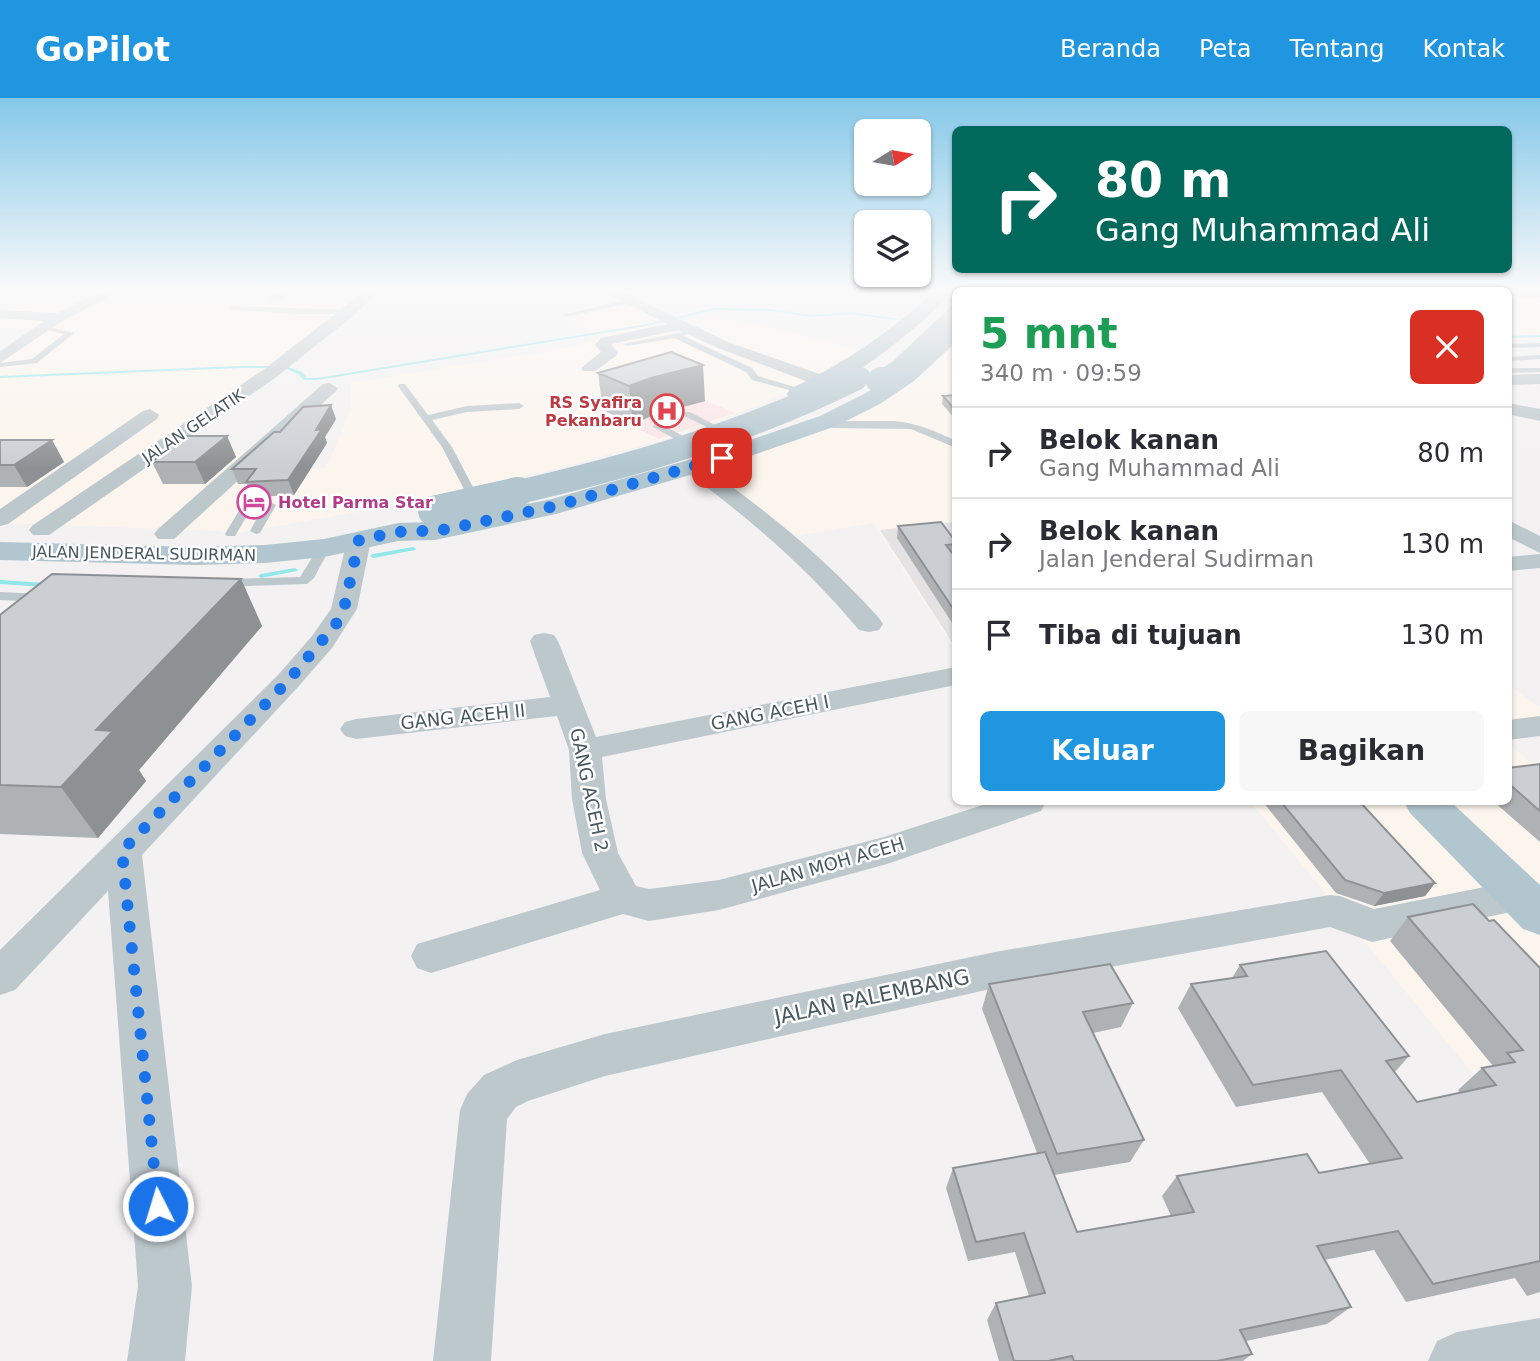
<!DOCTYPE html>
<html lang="id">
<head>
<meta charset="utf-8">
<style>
	:root { --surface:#fff; --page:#f7f7f7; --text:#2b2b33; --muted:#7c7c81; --line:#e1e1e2; --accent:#1f96df }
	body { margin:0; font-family:"DejaVu Sans",sans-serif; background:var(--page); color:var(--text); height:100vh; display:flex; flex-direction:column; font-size:26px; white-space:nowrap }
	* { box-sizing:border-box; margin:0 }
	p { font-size:23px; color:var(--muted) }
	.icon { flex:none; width:38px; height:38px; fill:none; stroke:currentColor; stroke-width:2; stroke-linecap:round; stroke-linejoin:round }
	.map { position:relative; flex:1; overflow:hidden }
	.sheet { position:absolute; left:952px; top:189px; width:560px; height:518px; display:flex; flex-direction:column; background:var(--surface); border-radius:10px; box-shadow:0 2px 5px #0004 }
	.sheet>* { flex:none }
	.banner { position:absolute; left:952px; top:28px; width:560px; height:147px; border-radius:10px; box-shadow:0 2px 5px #0004; background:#00695c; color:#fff; overflow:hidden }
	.needle { width:46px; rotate:79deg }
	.fabs { position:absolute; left:854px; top:21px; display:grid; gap:14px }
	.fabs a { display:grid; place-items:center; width:77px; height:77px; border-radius:10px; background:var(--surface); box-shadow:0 2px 5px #0004; font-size:35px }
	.pin { position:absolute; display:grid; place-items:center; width:60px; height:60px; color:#fff; margin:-30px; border-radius:14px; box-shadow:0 4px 10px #0006 }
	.me { position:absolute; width:77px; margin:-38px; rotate:355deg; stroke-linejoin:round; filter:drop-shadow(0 0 5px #0008) }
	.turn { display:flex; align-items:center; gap:24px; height:147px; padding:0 28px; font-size:32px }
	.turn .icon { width:91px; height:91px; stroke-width:2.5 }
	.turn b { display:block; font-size:49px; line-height:60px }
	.round { display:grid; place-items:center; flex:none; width:74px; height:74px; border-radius:10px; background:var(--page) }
	.headline { display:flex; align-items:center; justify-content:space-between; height:119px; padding:0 28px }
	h1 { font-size:42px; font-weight:800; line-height:52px; color:#1e9e55 }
	.cta { display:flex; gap:14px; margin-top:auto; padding:14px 28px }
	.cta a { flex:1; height:80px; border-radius:10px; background:var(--accent); color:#fff; font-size:28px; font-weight:800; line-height:80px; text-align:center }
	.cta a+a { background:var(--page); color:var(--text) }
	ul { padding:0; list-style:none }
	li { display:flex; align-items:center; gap:21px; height:91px; padding:0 28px; border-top:2px solid var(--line) }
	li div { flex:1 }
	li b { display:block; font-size:26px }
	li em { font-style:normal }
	header { display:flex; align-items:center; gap:42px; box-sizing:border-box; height:98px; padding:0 35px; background:var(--accent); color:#fff }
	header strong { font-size:33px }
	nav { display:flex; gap:38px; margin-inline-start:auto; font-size:24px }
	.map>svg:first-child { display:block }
</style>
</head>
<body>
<header>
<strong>GoPilot</strong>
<nav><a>Beranda</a><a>Peta</a><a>Tentang</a><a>Kontak</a></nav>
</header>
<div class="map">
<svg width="1540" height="1263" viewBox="0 0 1540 1263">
	<rect width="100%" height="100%" fill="#f3f1f2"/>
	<path fill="#fcf5ed" d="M1508 196 1540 198V241L1509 242Z
		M365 205 168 351 259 353 236 374 326 370 351 311V285L556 252 605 241 568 221 632 208 671 228 712 218 782 232 866 254 797 291 697 332 560 370 369 412 231 436 219 433 0 425V255L29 231 0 229V215L18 208Z
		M955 239V552L873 425 796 438 706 372 830 329 882 304 917 281 934 267 936 258Z
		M1508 586 1540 610V633L1509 637Z
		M1509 646 1540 672V1058L1251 704H1508Z"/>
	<path fill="#e4e2e3" d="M955 424V549L880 432Z"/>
	<path fill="#fbe4e6" d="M674 288 735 315 659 341 599 312Z"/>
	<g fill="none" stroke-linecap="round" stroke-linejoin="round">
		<path fill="#91e7ea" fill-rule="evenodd" d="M714 210 770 211 812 217 851 214 898 221 896 222 851 216 812 219 770 213 714 212 647 228 317 282H304L298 276 285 270H239L0 280V278L239 268H286L302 274 307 280H317L647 226Z
			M1540 237V239L1508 240V238Z
			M413 449 416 451 415 452 373 460 370 458 373 456Z
			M295 470 298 472 297 473 261 480 258 478 261 476Z
			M0 482 45 485 49 487 45 489 0 486Z"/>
		<path fill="#bdc8cd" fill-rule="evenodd" d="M631 201 633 204 566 219 562 217Z
			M230 208 352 212 356 214 352 216H295L228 211Z
			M40 227 74 235 37 265 0 269V265L32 261 64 236 40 231Z
			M684 234 688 236 683 238 752 270 758 278 808 293 804 296 752 282 746 274 674 240 627 248 623 246Z
			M1540 245V249L1508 250V246Z
			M1540 257V261L1508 263V259Z
			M1508 270H1540V274L1508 275Z
			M399 286H405L428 317 467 308 519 305 524 308 519 311 467 314 432 322 452 349 476 395 475 397 466 395 442 349 398 288Z
			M684 314H690L721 330 713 332 684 318Z
			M666 317 671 320 661 326 685 339V343H679L653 329 655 320Z
			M894 323C917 325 935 333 956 343V350L911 331 831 330 816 326 821 323Z
			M270 404 276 407 260 435 256 436 250 433 262 411H251L235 438H227L225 436 243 406Z
			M324 446 330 450 314 480 307 486 222 489 216 485 222 481 300 479 320 447Z
			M0 494 42 496 49 500 42 504 0 502Z"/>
		<path fill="#bdc8cd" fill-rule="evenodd" d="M103 193H120L64 222 0 265V253L44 223 0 220V212L57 215Z
			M277 193H292L281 203H271L269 200Z
			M365 193H379L353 218 275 280 49 437H33L29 432 33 427 263 272Z
			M603 193H620L728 244 831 280 834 284 825 289 819 288 718 250 679 232 611 246 618 255 616 258 595 273H583L581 270 601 254 595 247 601 240 667 226Z
			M1540 276V286L1508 287V277Z
			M329 285 338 290 335 294 174 441H158L154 436 158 431 323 286Z
			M1508 305 1540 311V323L1508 316Z
			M150 311 159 317 157 321 8 426 0 428V411L143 313Z
			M692 363 699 365C765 411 825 460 879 520L883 526 879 532 869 534 859 532C808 471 749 420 685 373L682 369 685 365Z
			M1508 422 1540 438V455L1508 439Z
			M359 435 367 437 371 442 357 511 332 550 298 589 142 757 192 1188 185 1263H127L138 1188 108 793 15 892 0 897V852L278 577 312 538 331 511 347 442 351 437Z
			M1540 456V470L1508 473V459Z
			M544 535 554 537 558 543 596 639 956 569V587L602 659 606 701 618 755 636 788 649 791 719 782 884 739 992 704H1046L1041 713 887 766 719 812 649 823 623 816 431 875 417 870 411 858 417 846 600 792 582 755 572 701 569 652 557 618 356 641 345 638 340 631 345 624 356 621 550 599 530 543 534 537Z
			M1540 618V638L1508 642V622Z
			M1520 782 1534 786 1539 797 1534 808 1520 812 1372 844 1330 829 995 890 605 978 528 1003 516 1009 507 1021 491 1263H433L460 1012 467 996 484 977 517 962 605 936 995 854 1330 797 1340 798 1374 811Z
			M1540 1220V1263H1428L1437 1243 1457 1234Z"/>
		<path fill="#b2c6cf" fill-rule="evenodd" d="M935 193H953C932 220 823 309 790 301L787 296 790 291C844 266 891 233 935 193Z
			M1508 193H1540V199H1508Z
			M956 228V244L914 283 880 306 836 328 731 365 556 416 435 442 398 443 324 459 265 465 196 467 0 462V444L196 449 265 447 324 441 398 425 435 424 552 401 713 355 820 318 864 296 900 275 950 229Z
			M1404 704H1451L1540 787V837L1523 831 1410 715Z"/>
		<path stroke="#b2c6cf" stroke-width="18" d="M851 283 861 278
			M878 283 898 271 956 216"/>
		<path stroke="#b2c6cf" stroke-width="24" d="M878 283 881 281
			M510 396C630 369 745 335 855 281"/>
		<path stroke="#b2c6cf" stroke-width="30" d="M433 413 518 394"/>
	</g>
	<path fill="#afb2b5" d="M598 275 705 303 654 317 633 326 603 312Z
		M956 297V322L942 306 943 298Z
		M336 321 325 339 327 345 294 397 252 399 247 386H238L232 371 280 334Z
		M227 338 236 359 205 386H163L152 364Z
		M0 342H52L64 364 27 389H0Z
		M898 428 956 444V452L955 457H954L956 460V531L897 440Z
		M241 481 262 528 139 672 146 683 98 740 0 736V517Z
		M1540 666V744L1494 704H1508V670Z
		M1263 704H1360L1435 785 1425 798 1374 808 1336 795Z
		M1408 819 1489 823 1540 870V1194L1527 1198 1515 1180 1406 1204 1374 1152 1324 1162 1351 1209 1327 1226 1246 1243 1252 1256 1243 1263H999L987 1222 996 1205 1029 1198 1015 1154 968 1163 946 1090 953 1070 1037 1055 982 911 989 886 1133 905 1121 929 1093 935 1144 1042 1130 1064 1054 1077 1077 1134 1171 1118 1162 1098 1177 1078 1319 1075 1370 1066 1322 994 1236 1009 1178 910 1191 886 1232 880 1240 867 1409 958 1395 974 1417 1004 1460 995 1458 992 1482 970 1493 968 1390 843Z"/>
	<path fill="#8e9194" d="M703 267 705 303 654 317 633 326 629 288 651 280Z
		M331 307 336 321 325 339 327 345 294 397 288 382Z
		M227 338 236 359 205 386 195 364Z
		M52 342 64 364 27 389 14 367Z
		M241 481 262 528 139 672 146 683 98 740 61 689 96 632Z
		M1435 785 1425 798 1374 808 1384 795Z"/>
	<path fill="#cbcfd3" stroke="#8e9194" stroke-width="2" d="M671 254 703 267 651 280 629 288 598 275Z
		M956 297V313L943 298Z
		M331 307 316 332 322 331 288 382 246 384 256 371H232L274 334H280L303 309Z
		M184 338H227L195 364H152Z
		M0 342H52L14 367H0Z
		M941 424 956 444V446L946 447 956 460V515L898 428Z
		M52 476 241 481 96 632 113 633 61 689 0 687V517Z
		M1540 666V713L1508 685V670Z
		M1281 704H1360L1435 785 1384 795 1345 782Z
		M1473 806 1489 823 1494 822 1540 870V1163L1433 1186 1398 1133 1317 1148 1351 1209 1240 1232 1252 1256 1217 1263H1074L1072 1258 1048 1263H1014L996 1205 1045 1195 1024 1135 976 1144 953 1070 1045 1054 1077 1134 1194 1114 1177 1078 1307 1056 1319 1075 1402 1060 1341 972 1253 987 1191 886 1247 878 1240 867 1326 853 1409 958 1386 963 1417 1004 1496 987 1482 970 1515 964 1507 955 1523 952 1408 819Z
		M1110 866 1133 905 1083 914 1144 1042 1057 1056 989 886Z"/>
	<linearGradient id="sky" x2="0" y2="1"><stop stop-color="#85c8e9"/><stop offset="0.52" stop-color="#faf9f9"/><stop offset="1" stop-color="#faf9f9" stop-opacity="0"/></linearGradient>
	<rect width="1540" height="370" fill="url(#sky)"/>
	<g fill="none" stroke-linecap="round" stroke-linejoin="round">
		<path stroke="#1a73e8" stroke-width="12" stroke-dasharray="0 21.6" d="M158 1108 122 753 288 583 336 526 344 511 359 442 398 434 442 432 556 408 722 360"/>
	</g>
	<defs>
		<symbol id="hospital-ring" viewBox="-11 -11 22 22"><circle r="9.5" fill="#fff" stroke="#e0444e" stroke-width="1.5"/><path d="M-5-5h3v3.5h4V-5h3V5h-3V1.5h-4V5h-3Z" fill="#e0444e"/></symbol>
		<symbol id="hotel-ring" viewBox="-11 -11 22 22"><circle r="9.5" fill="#fff" stroke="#d1479c" stroke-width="1.5"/><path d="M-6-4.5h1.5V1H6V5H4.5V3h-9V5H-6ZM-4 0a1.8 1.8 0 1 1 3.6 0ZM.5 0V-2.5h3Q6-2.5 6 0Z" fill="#d1479c"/></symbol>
	</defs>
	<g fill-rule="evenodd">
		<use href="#hospital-ring" x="648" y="294" width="38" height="38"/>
		<use href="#hotel-ring" x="235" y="385" width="38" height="38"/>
	</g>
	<g text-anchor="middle" stroke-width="5" stroke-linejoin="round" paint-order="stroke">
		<g font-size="16" font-weight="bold" fill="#be3a42" stroke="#fff" text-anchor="end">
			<text x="642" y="310">RS Syafira<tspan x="642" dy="18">Pekanbaru</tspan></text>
		</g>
		<g font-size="16" fill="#49585e" stroke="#fff">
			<text transform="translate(193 328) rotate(-34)" y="6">JALAN GELATIK</text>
			<text transform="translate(144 455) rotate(1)" y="6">JALAN JENDERAL SUDIRMAN</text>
		</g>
		<g font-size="16" font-weight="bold" fill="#b23c85" stroke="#fff" text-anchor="start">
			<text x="278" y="410">Hotel Parma Star</text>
		</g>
		<g font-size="18" fill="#49585e" stroke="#fff">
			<text transform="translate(770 615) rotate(-11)" y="6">GANG ACEH I</text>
			<text transform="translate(463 619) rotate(-6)" y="6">GANG ACEH II</text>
			<text transform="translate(589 692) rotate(78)" y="6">GANG ACEH 2</text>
			<text transform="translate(828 767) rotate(-16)" y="6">JALAN MOH ACEH</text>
		</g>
		<g font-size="21" fill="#49585e" stroke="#fff">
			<text transform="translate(872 899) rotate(-12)" y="7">JALAN PALEMBANG</text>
		</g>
	</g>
</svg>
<div class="fabs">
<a><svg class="needle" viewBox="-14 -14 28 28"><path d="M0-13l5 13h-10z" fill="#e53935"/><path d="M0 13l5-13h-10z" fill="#7c7c81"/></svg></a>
<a><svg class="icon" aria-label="layers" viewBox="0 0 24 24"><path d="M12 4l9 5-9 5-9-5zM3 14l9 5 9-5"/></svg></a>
</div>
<div class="pin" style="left:722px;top:360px;background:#d93025"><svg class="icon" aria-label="arrive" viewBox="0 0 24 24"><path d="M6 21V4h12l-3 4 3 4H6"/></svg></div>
<svg class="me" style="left:158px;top:1108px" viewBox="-20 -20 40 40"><circle r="17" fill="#1a73e8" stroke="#fff" stroke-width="3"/><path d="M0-11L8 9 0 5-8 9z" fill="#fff"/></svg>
<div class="banner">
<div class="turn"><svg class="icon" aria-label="right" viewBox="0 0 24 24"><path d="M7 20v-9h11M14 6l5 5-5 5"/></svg><div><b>80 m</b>Gang Muhammad Ali</div></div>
</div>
<section class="sheet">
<div class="headline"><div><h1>5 mnt</h1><p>340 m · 09:59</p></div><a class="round" style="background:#d93025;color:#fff"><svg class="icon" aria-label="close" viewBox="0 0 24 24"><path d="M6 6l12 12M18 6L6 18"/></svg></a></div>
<ul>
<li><svg class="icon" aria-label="right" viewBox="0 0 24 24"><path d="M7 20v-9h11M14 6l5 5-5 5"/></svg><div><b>Belok kanan</b><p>Gang Muhammad Ali</p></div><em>80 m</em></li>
<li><svg class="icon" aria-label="right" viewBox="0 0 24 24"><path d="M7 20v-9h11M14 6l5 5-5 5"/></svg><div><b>Belok kanan</b><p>Jalan Jenderal Sudirman</p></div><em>130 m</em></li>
<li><svg class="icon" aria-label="arrive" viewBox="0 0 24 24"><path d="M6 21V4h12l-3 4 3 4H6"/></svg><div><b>Tiba di tujuan</b></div><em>130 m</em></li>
</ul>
<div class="cta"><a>Keluar</a><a>Bagikan</a></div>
</section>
</div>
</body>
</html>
